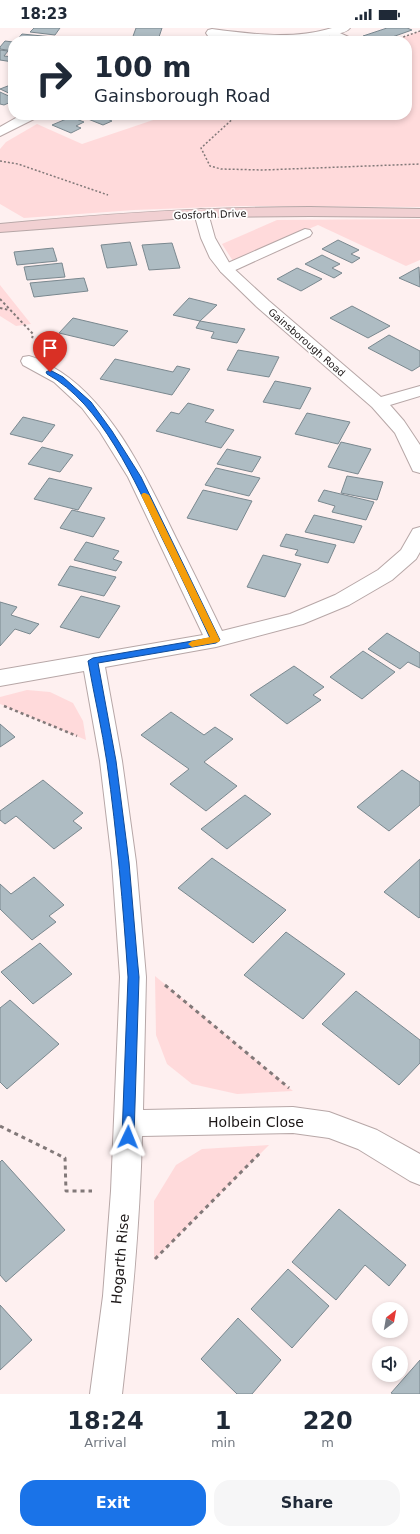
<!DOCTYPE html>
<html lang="en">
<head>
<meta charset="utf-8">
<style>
	:root { --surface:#fff; --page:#f6f6f7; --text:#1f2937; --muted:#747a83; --accent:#1a73e8 }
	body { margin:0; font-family:"DejaVu Sans",sans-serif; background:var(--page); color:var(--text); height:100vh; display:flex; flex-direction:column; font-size:15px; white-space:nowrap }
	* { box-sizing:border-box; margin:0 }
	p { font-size:13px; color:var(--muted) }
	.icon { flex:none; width:22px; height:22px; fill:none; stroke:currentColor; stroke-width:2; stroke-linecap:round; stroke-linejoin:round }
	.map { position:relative; height:1366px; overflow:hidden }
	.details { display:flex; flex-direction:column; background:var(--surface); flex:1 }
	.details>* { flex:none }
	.top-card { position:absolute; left:8px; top:8px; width:404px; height:84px; border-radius:16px; box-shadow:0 2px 6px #0003; background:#fff; color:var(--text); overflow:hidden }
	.needle { width:26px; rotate:31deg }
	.fabs { position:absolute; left:372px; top:1274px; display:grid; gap:8px }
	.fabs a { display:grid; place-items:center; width:36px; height:36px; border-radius:50%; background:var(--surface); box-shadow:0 2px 6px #0003; font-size:20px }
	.pin { position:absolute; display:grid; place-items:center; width:34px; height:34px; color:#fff; margin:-41px -17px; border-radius:50% 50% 50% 0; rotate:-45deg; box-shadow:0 0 4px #0007 }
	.pin .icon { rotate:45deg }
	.me { position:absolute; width:44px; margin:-22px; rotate:2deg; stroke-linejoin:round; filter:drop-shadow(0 0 3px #0008) }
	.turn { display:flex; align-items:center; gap:14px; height:84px; padding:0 20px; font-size:18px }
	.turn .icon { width:52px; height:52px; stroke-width:2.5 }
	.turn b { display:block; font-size:28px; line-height:34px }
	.eta { display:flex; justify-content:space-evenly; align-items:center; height:68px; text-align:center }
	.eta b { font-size:24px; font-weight:700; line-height:28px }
	.action { display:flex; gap:8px; margin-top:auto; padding:8px 20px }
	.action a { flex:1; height:46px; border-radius:16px; background:var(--accent); color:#fff; font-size:16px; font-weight:700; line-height:46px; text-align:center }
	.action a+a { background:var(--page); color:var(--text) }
	.status { display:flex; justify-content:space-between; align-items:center; height:28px; padding:0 20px; background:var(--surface); direction:ltr }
	.status svg { height:11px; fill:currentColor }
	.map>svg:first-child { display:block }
</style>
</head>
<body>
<div class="status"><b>18:23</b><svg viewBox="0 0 49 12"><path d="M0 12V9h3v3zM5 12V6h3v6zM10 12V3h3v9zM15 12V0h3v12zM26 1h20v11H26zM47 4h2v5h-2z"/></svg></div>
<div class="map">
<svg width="420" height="1366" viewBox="0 0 420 1366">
	<rect width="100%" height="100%" fill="#fef0f0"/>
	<path fill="#ffdadb" d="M420 3V179L239 178 134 182 24 190 0 176V121L6 114 37 96 82 116 168 87H407V13H392Z
		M420 191V232L406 238 318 197 233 233 222 216 277 192Z
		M0 257 31 296 16 298 0 288Z
		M27 662 50 664 73 675 83 693 86 712 0 676V669Z
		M155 948 293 1063 237 1066 192 1056 167 1036 156 1007Z
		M269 1117 154 1232V1173L176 1137 202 1121Z"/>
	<path fill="#aebcc3" stroke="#7a888f" d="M34 0H60L55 7 30 4Z
		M136 0H162L158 12 132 11Z
		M387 0H407L412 2 381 13H374L363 8Z
		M22 6 53 9 50 13H16Z
		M5 13 13 14V23L0 21V19Z
		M0 22 8 23 4 28 13 29V34L0 32Z
		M13 56V67L0 61Z
		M0 64 13 70V73L4 77 0 76Z
		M78 87H104L100 88 112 93 103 97Z
		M71 89 84 94 76 98 81 100 71 105 52 97Z
		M338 212 359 222 351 226 360 230 352 235 322 221Z
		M130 214 137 237 107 240 101 217Z
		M172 215 180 240 149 242 142 217Z
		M53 220 57 233 17 237 14 224Z
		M322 227 340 236 332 240 342 245 334 250 305 236Z
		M62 235 65 249 27 252 24 239Z
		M419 239 420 259 399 250Z
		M297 240 322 251 301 263 277 251Z
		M84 250 88 263 34 269 30 255Z
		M189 270 217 277 200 293 173 287Z
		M352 278 390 298 368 310 330 290Z
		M73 290 128 303 114 318 59 305Z
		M200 293 245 301 237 315 211 310 214 304 196 300Z
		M389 307 420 323V338L412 343 368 320Z
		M238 322 279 329 269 349 227 342Z
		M115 331 173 344 177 338 190 341 172 367 100 351Z
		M275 353 311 360 300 381 263 374Z
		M188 375 214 382 205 394 234 402 221 420 156 403 171 384 179 386Z
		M307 385 350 394 338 416 295 406Z
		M23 389 55 397 42 414 10 406Z
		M341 414 371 421 358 446 328 439Z
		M42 419 73 427 60 444 28 436Z
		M227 421 261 429 252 444 217 436Z
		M216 440 260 450 249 468 205 457Z
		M347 448 383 454 377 472 341 465Z
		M49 450 92 460 78 482 34 471Z
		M203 462 252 473 237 502 187 490Z
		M324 462 374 474 366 492 332 484 335 478 318 473Z
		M72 482 105 490 93 509 60 500Z
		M314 487 362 498 354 515 305 504Z
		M286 506 336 517 328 535 295 527 298 522 280 518Z
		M86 514 119 523 113 531 122 534 116 543 74 532Z
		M263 527 301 536 285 569 247 559Z
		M70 538 116 549 104 568 58 557Z
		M81 568 120 578 99 610 60 599Z
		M0 574 17 579 11 587 39 596 30 606 15 601 0 618Z
		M387 605 420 625V640L408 634 400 641 368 621Z
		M363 623 395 644 362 671 330 649Z
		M294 638 324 659 313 667 321 672 287 696 250 667Z
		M171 684 204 707 215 699 233 711 204 734 237 758 206 783 170 756 189 741 141 707Z
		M0 696 15 709 0 719Z
		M402 742 420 754V777L389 803 357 779Z
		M43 752 83 785 73 793 82 800 54 821 16 788 5 796 0 792V783Z
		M245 767 271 786 227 821 201 801Z
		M212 830 286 882 253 915 178 860Z
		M420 831V889L419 890 384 864Z
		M34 849 64 877 49 888 56 894 32 912 0 881V856L11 866Z
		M286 904 345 946 303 991 244 947Z
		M40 915 72 946 33 976 1 944Z
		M356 963 420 1012V1035L399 1057 322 996Z
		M10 972 59 1016 7 1061 0 1054V980Z
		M2 1132 65 1202 6 1254 0 1247V1134Z
		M339 1181 406 1237 389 1258 365 1237 336 1272 292 1234Z
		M288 1241 329 1278 292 1320 251 1281Z
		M0 1277 32 1312 0 1342Z
		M238 1290 281 1332 252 1366H237L201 1331Z
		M420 1332V1366H393L391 1365Z"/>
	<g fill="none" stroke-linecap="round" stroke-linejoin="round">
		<defs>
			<path id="lane" d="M331 1 353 11 354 13C344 13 333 13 326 4L327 2Z
				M305 201 310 202 312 205 310 208 231 244 226 245 221 244 219 241 221 238Z"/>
			<path id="street" d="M332 0H350C347 4 341 5 336 6 297 18 252 14 212 9L208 8 206 5 208 2 212 1C251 6 293 12 332 0Z
				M21 87H38L36 90 0 108V99Z
				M201 181 206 182 208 185 215 210 231 238 269 273 381 369 420 358V368L390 377 404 393 420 417V445L413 443 395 405 372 379 257 279 221 244 210 230 201 210 194 185 196 182Z
				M29 328C37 330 44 334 51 338 111 371 147 451 176 510 192 541 207 572 222 603L290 586 335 567 378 542 401 522 413 501 420 499V524L416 531 392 552 349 577 303 596 216 619 105 639 122 733 136 834 146 949 143 1082 293 1079 329 1084 377 1102 420 1126V1157L410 1153 358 1121 329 1110 293 1105 142 1108C140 1194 132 1280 122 1366H90L103 1268 111 1163 120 949 112 834 100 733 84 643 0 658V642L203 607 128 449 100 404 82 380 54 354 23 337 21 333 23 329Z"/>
			<path id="secondary" d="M310 179 420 181V189L310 188 199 189 0 204V196C103 186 206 179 310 179Z"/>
		</defs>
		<use href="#lane" stroke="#b7a7a7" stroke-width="2"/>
		<use href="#street" stroke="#b7a7a7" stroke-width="2"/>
		<use href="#secondary" stroke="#b7a7a7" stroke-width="2"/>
		<path stroke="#827979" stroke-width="1.5" stroke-dasharray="2 2" stroke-linecap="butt" d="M392 13 420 3
			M237 87 201 120 210 138 221 141 263 142 420 136
			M0 133 18 136 108 167"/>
		<path stroke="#827979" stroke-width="2" stroke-dasharray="2.5 2.5" stroke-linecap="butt" d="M0 271 33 306 32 311
			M0 280 9 282"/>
		<path stroke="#827979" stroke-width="2.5" stroke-dasharray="3 3" stroke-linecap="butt" d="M4 678 77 708"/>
		<path stroke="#827979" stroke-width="3" stroke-dasharray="4 4" stroke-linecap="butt" d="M165 957 289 1060
			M0 1098 65 1130 66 1163H92
			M155 1231 260 1125"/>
		<use href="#lane" fill="#fff" fill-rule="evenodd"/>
		<use href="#street" fill="#fff" fill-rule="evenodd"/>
		<use href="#secondary" fill="#f1d0d2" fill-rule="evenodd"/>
	</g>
	<path fill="#1a73e8" stroke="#114b97" d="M50 342 63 349 91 374 112 403 141 449 220 612 216 615 98 635 116 733 129 834 137 928 139 949 134 1109 132 1113 128 1114 124 1113 122 1109 128 949C123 877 117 806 107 735 102 701 94 667 88 633L93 630 210 610C194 576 178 542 161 508 136 455 101 375 47 346L46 344Z"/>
	<path fill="#f59e0b" d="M143 465H145L149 467 220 612 219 614 192 619 188 616 192 613 210 609 141 467Z"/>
	<g text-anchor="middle" stroke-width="3.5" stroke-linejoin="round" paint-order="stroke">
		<g font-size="10" fill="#1b1616" stroke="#fff">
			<text transform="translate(210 186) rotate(-2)" y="4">Gosforth Drive</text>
			<text transform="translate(307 314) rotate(41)" y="4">Gainsborough Road</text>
		</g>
		<g font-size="14" fill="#1b1616" stroke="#fff">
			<text x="256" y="1099">Holbein Close</text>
			<text transform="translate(120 1231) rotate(-85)" y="5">Hogarth Rise</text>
		</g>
	</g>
</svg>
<div class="fabs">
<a><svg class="needle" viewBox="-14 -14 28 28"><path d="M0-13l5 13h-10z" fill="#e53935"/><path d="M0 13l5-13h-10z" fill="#747a83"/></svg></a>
<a><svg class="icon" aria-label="sound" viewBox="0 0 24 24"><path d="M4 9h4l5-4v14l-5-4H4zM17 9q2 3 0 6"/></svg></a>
</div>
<div class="pin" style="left:50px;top:344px;background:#d93025"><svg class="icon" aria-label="arrive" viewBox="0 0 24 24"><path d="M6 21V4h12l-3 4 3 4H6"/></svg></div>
<svg class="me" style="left:128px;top:1109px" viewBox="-20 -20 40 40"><path d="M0-17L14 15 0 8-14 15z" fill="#1a73e8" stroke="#fff" stroke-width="4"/></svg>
<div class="top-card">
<div class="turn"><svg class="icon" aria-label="right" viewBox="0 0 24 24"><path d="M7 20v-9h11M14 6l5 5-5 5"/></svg><div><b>100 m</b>Gainsborough Road</div></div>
</div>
</div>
<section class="details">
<div class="eta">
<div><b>18:24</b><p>Arrival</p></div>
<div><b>1</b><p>min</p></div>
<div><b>220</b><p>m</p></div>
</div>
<div class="action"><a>Exit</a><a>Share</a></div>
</section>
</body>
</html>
